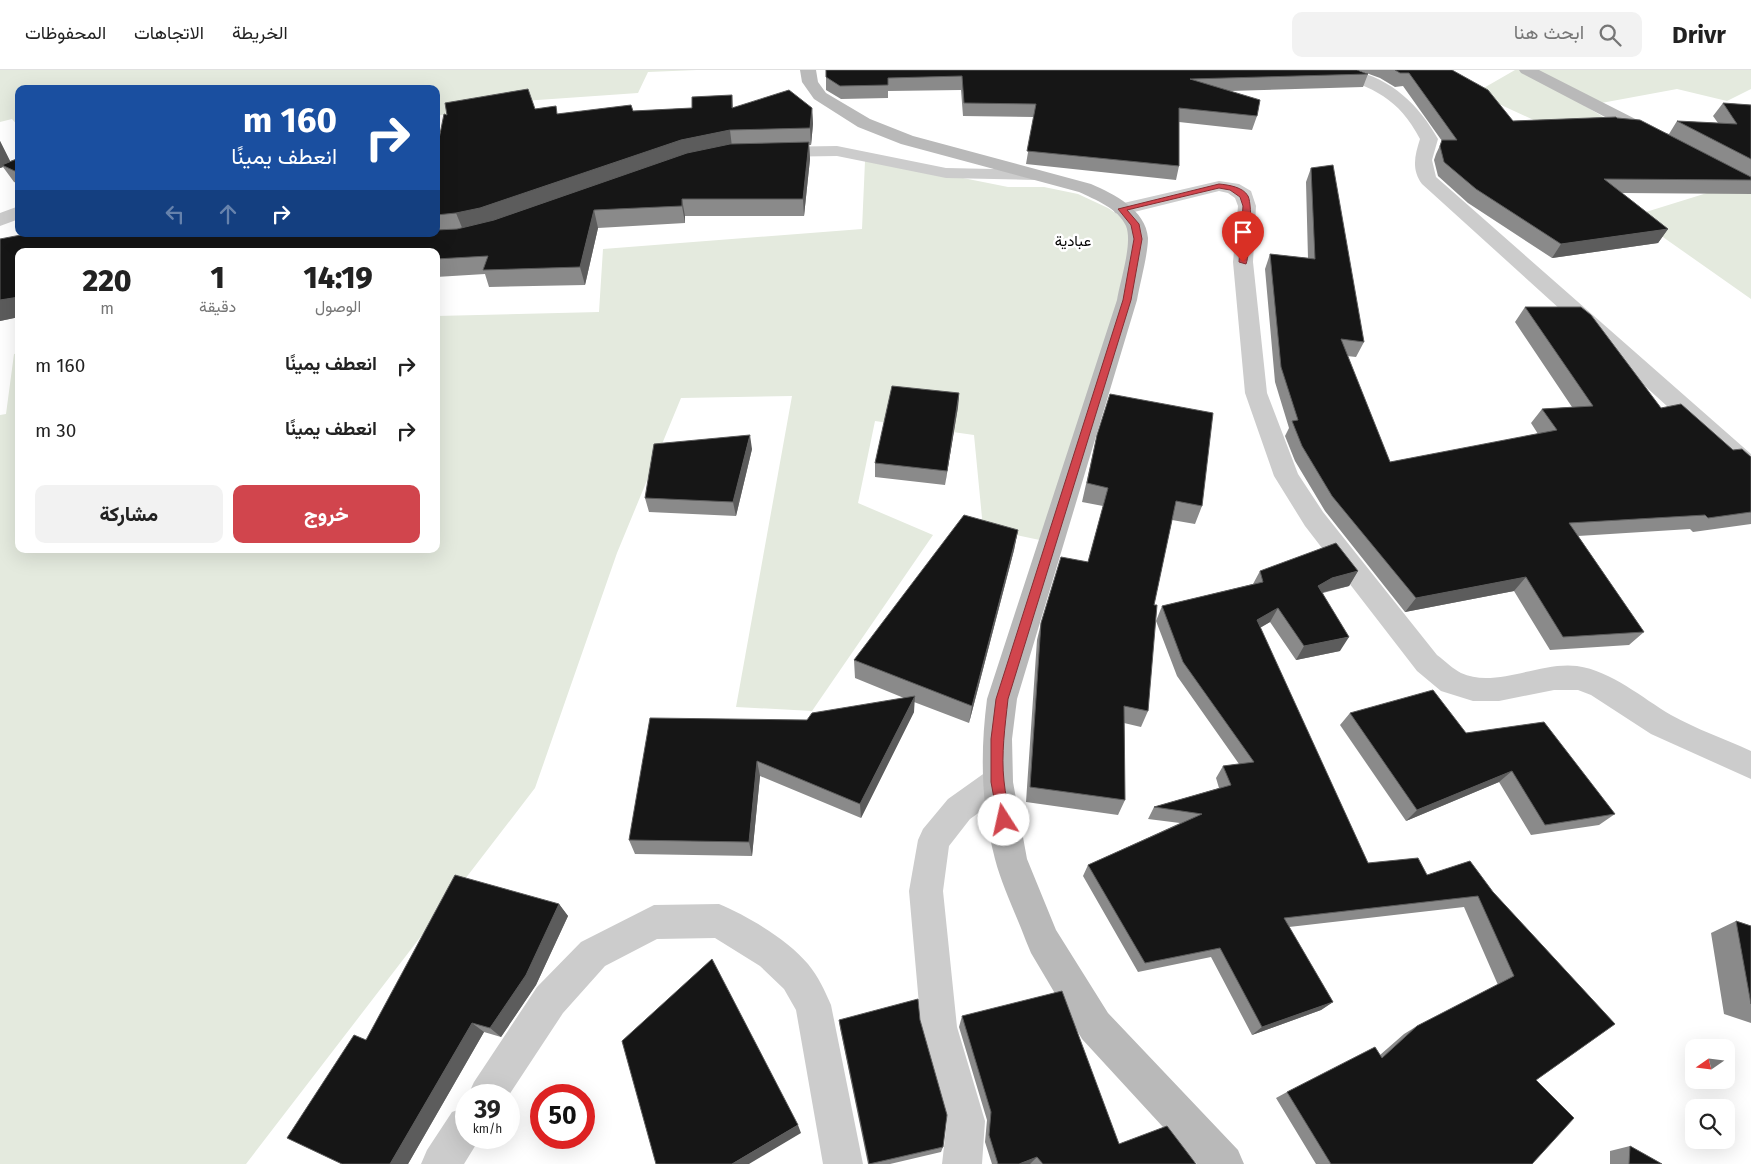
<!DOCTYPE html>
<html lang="ar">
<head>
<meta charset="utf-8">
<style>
	:root { --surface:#fff; --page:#f2f2f2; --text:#222; --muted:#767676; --line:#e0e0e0; --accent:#d1454d }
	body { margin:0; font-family:"Fira Sans",Vazirmatn,sans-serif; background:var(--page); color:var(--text); direction:rtl; height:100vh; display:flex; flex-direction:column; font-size:19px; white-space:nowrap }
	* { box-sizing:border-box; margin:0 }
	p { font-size:16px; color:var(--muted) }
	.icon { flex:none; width:28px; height:28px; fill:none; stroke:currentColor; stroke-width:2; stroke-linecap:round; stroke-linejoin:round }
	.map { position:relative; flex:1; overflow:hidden; direction:ltr }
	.drawer { position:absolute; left:15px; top:178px; width:425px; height:305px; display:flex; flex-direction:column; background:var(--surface); border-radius:10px; box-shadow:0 5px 20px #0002; direction:rtl }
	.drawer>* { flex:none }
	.guide { position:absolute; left:15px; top:15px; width:425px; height:152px; border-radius:10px; box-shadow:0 5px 20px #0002; direction:rtl; background:#1a4fa0; color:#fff; overflow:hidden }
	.needle { width:32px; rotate:256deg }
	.fabs { position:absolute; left:1685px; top:969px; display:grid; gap:10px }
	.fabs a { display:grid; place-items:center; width:50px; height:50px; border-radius:10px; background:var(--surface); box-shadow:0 5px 20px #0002; font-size:25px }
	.speed { position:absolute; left:455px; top:1014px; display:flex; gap:10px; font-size:25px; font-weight:700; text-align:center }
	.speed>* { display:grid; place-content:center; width:65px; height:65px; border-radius:50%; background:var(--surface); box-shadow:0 5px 20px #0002; line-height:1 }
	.speed small { font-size:12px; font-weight:400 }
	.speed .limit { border:8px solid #d22; background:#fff; color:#111 }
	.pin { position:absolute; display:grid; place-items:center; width:42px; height:42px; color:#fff; margin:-51px -21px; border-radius:50% 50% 50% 0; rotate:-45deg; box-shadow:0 0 5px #0007 }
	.pin .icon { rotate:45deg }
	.me { position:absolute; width:55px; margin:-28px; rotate:350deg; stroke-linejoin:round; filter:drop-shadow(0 0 4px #0008) }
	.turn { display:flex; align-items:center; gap:18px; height:105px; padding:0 20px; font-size:22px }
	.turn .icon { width:65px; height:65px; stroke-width:2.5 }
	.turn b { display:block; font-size:35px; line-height:42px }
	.lanes { display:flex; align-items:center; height:48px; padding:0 20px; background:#0003; justify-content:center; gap:25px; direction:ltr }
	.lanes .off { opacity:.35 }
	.eta { display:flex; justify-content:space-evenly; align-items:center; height:85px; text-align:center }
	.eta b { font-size:30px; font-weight:800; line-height:35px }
	.action { display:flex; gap:10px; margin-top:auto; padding:10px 20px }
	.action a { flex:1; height:58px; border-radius:10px; background:var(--accent); color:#fff; font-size:20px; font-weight:800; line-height:58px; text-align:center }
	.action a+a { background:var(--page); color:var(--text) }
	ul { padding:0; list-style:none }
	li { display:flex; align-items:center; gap:15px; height:65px; padding:0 20px }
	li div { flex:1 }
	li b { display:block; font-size:19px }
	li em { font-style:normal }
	header { display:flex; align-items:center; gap:30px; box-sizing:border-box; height:70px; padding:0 25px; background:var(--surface); border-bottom:1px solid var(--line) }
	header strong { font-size:24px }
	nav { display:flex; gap:28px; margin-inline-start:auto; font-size:18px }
	.search { width:350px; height:45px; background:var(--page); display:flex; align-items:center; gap:12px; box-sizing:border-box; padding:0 18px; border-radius:10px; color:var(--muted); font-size:19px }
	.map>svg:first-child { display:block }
</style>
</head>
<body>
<header>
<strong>Drivr</strong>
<div class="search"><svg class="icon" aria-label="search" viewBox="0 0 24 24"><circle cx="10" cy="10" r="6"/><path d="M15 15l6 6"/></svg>ابحث هنا</div>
<nav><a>الخريطة</a><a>الاتجاهات</a><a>المحفوظات</a></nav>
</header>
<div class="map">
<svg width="1751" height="1094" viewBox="0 0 1751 1094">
	<rect width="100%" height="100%" fill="#fff"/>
	<path fill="#e4eade" d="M0 0H697L648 2 638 23 509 32 436 46V19H19V57L12 49 0 52Z
		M1515 0H1751V19L1727 31 1677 19 1585 36 1605 48 1551 58 1475 23Z
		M865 91 913 98 1008 117H1044L1078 124 1108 138 1120 146 1136 167 1054 473 983 458 974 365 875 351 858 433 933 465 812 641 736 637 792 326 681 328 617 483 535 718 246 1094H0V345L6 344 14 284 19 283V479H436V246L599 242 603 179 862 159Z
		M1736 114 1751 120V229L1633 146Z"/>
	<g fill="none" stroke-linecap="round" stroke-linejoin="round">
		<path fill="#ccc" fill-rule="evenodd" d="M1329 0C1337 0 1345 0 1352 0 1392 9 1419 35 1438 69L1432 90 1436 107 1751 384V407L1742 404 1422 114C1411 99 1415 85 1420 69 1398 27 1374 19 1331 3Z
			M837 76 946 98 1035 100 1041 101 1044 105 1041 109 1035 110 946 108 837 86 772 87 766 86 763 82 766 78 772 77Z
			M1219 111 1239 114 1251 121 1256 136 1253 192 1267 323 1298 404 1323 442 1437 585C1445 591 1453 599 1461 603 1495 619 1541 591 1577 596 1612 601 1642 628 1671 645 1696 659 1725 669 1751 681V709L1651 664 1591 625 1578 620H1554L1499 631H1473L1441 621 1417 601 1305 456 1274 406 1245 323 1233 192 1238 136 1235 128 1228 123 1219 121 1122 145 1115 143 1113 139 1115 135Z
			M19 136V149L0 156V143Z
			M997 698 1008 702 1013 712 1008 722 970 749 949 776 943 821 957 957 985 1051 982 1094H942L947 1051 921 957 909 821 918 770 923 759 948 729 986 702Z
			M719 834C748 846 788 870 808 894 818 906 825 921 831 935L863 1094H823L796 940 784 919 760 896 715 868 657 869 605 896 563 943 509 1025H468L474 1012 537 917 581 872 654 835Z
			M466 1037V1068H480L464 1094H421L427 1080 452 1042Z"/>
		<path fill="#b9b9b9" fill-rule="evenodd" d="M800 0H816L818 12 826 23 870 49 913 66 1091 114C1114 124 1146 140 1148 168 1148 184 1140 213 1137 230L1017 629 1012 669 1013 712 1027 789 1056 860 1108 943 1238 1080 1244 1094H1197L1082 969 1031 883 1026 871C1016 844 1002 816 995 789 981 735 980 684 987 629L1117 230C1120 211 1133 173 1126 156 1119 139 1094 129 1079 122L901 74 858 57 814 29 802 12Z
			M1519 0H1539L1661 62 1664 66 1661 70 1655 71 1649 70 1521 3Z"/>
	</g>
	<path fill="#8a8a8a" d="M826 0 1368 4 1363 17 1230 21 1257 46 1252 60 1179 52V96L1176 110 1026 94 1034 47 963 46 961 20 888 21V28L841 29 826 20Z
		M1358 0H1452L1513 51 1617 48 1669 64 1677 51 1718 53 1713 46 1723 33 1751 35V124L1622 123 1668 159 1658 173 1552 188 1468 133 1438 106 1434 90 1436 84 1442 71 1403 16 1395 17 1380 8Z
		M732 25 733 37 812 38 813 54 811 75H809L810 89 804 146H685V153L598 158 585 215 489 217 485 204 436 207V181H19V247L0 251V169L203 166 199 164H436V84L447 45 535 39 558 44 633 41 692 38Z
		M0 71 10 91 19 88V114L14 112 3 97 0 98Z
		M1311 98 1364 272 1356 287 1347 286 1390 392 1538 364 1531 353 1542 339 1572 337 1515 252 1525 237 1661 338 1733 380 1751 387V454L1693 462 1690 459 1578 466 1644 562 1629 575 1550 580 1514 521 1405 542 1325 441 1295 391 1285 366 1289 358 1275 312 1265 199 1270 184 1308 188 1306 112Z
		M959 323 958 337 945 415 875 407V393Z
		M1097 365 1202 436 1195 454 1172 450 1154 535 1148 641 1141 657 1124 653 1125 730 1118 745 1026 732 1037 570 1041 553 1088 492 1103 436 1082 432Z
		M752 379 736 446 649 442 645 428Z
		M1018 460 1014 480 969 653 914 632V642L861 748 760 706 752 786 635 784 629 770 807 650 904 628 855 608 854 590Z
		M1260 501H1358L1349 516 1323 523 1340 581 1296 590 1270 552 1260 558 1368 793 1427 805 1493 822 1615 954 1536 1010 1532 1094H1316L1276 1028 1287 1022 1380 985 1404 964 1417 956 1498 915 1464 837 1289 857 1333 932 1321 940 1252 965 1211 887 1138 902 1083 806 1088 795 1180 753 1148 749 1154 737 1219 718 1216 708 1223 696 1239 694 1177 606 1156 551 1162 536 1253 514Z
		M1350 643 1466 663 1615 744 1599 755 1531 765 1499 712 1406 751 1340 655Z
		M559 834 568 846 536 915 501 967 484 962 408 1094H342L366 970Z
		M1736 851 1751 856V953L1724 944 1711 863Z
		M962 946 1119 1074 1196 1094H992L985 1072 987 1050 959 957Z
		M839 950H920L943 1077 941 1082 890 1094H868L840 958Z
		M1630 1076 1662 1094H1610V1081Z"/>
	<path fill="#5c5c5c" d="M812 38 813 54 811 75 810 58Z
		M730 60 732 77 463 160 456 143 681 70Z
		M0 71 12 95H2L3 97 0 98Z
		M809 72 810 89 804 146 803 129Z
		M682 129 685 146V153L682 136Z
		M594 140 598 158 585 215 580 197Z
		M1668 159 1658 173 1552 188 1561 174Z
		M19 227V247L0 251V230Z
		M959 323 958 337 945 415 947 401Z
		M750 365 752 379 736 446 733 432Z
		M1018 460 1014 480 969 653 972 636Z
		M1358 501 1349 516 1324 522 1310 530 1318 516 1332 508Z
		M1526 507 1514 521 1405 542 1416 528Z
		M1278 538 1270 552 1249 564 1257 550Z
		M1349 567 1340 581 1296 590 1304 576Z
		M915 626 914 642 861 748 860 734Z
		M757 691 760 706 752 786 749 772Z
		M1512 701 1499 712 1406 751 1417 740Z
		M559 834 568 846 536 915 501 967 490 958Z
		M1333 932 1321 940 1252 965 1262 957Z
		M472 953 484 962 408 1094H390Z
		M798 1055 801 1063 749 1094H732Z
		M1037 1087 1030 1094H1019Z"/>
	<path fill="#161616" stroke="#5c5c5c" d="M826 0H1357L1368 4 1190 9 1260 30 1257 46 1179 38V96L1027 81 1036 34 964 33 962 6 888 8V15L840 16 826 7Z
		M1395 0H1452L1488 20 1513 51 1616 47 1617 48 1640 50 1751 107V110L1604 109 1668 159 1561 174 1476 119 1444 92 1440 76 1442 70H1457L1409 3H1400Z
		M528 19 535 39 556 36 557 44 631 35 633 41 692 38V27L732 25V38L789 20 812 38 810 58 730 60 681 70 480 138 456 143 436 145V84L444 44 447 45 445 33Z
		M1723 33 1751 35V89L1677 51 1737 54Z
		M809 72 803 129H682V136L594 140 580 197 483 200 488 186 436 189V181H19V227L0 230V169L26 164H193L200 166H340L370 164H436V160L457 159 494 150 687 83 730 74Z
		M19 88V103L2 95Z
		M1333 95 1364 272 1341 269 1390 392 1557 360 1542 339 1593 336 1525 237H1581L1591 245 1661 338 1681 334 1733 380 1742 379 1751 387V442L1708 448 1705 445 1569 453 1644 562 1563 567 1526 507 1416 528 1332 426 1302 376 1292 351 1298 350 1281 297 1270 184 1315 189 1311 98Z
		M892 316 959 323 947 401 875 393Z
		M1110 324 1213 343 1202 436 1176 431 1154 535H1157L1148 641 1124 636 1125 730 1030 717 1041 553 1061 487 1088 492 1108 418 1087 413 1097 365Z
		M750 365 733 432 645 428 654 374Z
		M964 445 1018 460 972 636 854 590Z
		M1336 473 1358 501 1332 508 1318 516 1349 567 1304 576 1278 538 1257 550 1368 793 1418 788 1427 805 1470 791 1493 822 1615 954 1536 1010 1574 1048 1532 1094H1331L1287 1022 1375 977 1382 988 1417 956 1514 906 1478 826 1284 848 1333 932 1262 957 1220 878 1145 893 1088 795 1202 744 1154 737 1231 715 1223 696 1254 692 1183 592 1162 536 1263 512 1260 501Z
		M1433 620 1466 663 1544 652 1615 744 1545 755 1512 701 1417 740 1350 643Z
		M915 626 860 734 757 691 749 772 629 770 650 648 807 650 812 643Z
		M455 805 559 834 526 905 490 958 472 953 390 1094H342L287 1068 354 965 366 970Z
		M1736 851 1751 856V934Z
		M712 889 798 1055 732 1094H656L622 971Z
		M1062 921 1119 1074 1167 1056 1196 1094H1043L1037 1087 1019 1094H998L989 1065 991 1042 962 946Z
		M918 929 920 950 947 1045 943 1077 869 1094 839 950Z
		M1630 1076 1662 1094H1629Z"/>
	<path fill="#d1454d" stroke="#882d32" d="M1219 114C1229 115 1243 117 1248 126 1253 136 1250 183 1246 194L1239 192 1243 136 1240 127 1230 120 1219 118 1127 140 1139 154 1142 169 1131 230 1008 629C1005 657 1001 684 1004 711 1005 724 1009 737 1011 750L1009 754 1004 756 1000 754 998 750 991 712V669L996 629 1123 230 1134 169 1131 155 1118 139Z"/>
	<g text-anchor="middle" stroke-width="5" stroke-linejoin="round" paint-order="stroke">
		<g font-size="15" fill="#000" stroke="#fff">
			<text x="1073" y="176">عبادية</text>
		</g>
	</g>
</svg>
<div class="fabs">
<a><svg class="needle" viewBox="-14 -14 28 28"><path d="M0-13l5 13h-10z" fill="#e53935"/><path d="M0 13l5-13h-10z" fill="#767676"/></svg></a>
<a><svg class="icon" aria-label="search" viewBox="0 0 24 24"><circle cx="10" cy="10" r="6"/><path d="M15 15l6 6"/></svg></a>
</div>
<div class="speed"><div>39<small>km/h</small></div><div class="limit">50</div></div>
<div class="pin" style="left:1243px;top:192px;background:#d93025"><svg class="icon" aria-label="arrive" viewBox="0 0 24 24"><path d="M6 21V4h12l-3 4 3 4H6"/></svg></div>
<svg class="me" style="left:1004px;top:750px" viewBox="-20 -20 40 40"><circle r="19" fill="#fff"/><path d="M0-13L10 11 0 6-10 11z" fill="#d1454d"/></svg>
<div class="guide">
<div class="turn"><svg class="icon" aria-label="right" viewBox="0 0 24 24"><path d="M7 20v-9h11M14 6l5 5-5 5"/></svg><div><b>160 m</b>انعطف يمينًا</div></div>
<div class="lanes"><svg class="icon off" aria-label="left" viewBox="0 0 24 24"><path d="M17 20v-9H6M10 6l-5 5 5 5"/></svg><svg class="icon off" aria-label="ahead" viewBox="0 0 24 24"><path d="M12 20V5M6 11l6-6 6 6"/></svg><svg class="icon" aria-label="right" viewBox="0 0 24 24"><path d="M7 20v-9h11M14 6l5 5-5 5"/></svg></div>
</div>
<section class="drawer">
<div class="eta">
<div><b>14:19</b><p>الوصول</p></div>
<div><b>1</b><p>دقيقة</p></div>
<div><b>220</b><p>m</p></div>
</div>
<ul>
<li><svg class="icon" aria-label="right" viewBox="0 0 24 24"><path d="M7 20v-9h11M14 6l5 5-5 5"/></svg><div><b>انعطف يمينًا</b></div><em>160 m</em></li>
<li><svg class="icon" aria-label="right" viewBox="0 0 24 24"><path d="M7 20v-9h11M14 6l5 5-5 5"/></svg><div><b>انعطف يمينًا</b></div><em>30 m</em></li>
</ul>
<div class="action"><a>خروج</a><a>مشاركة</a></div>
</section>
</div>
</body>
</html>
